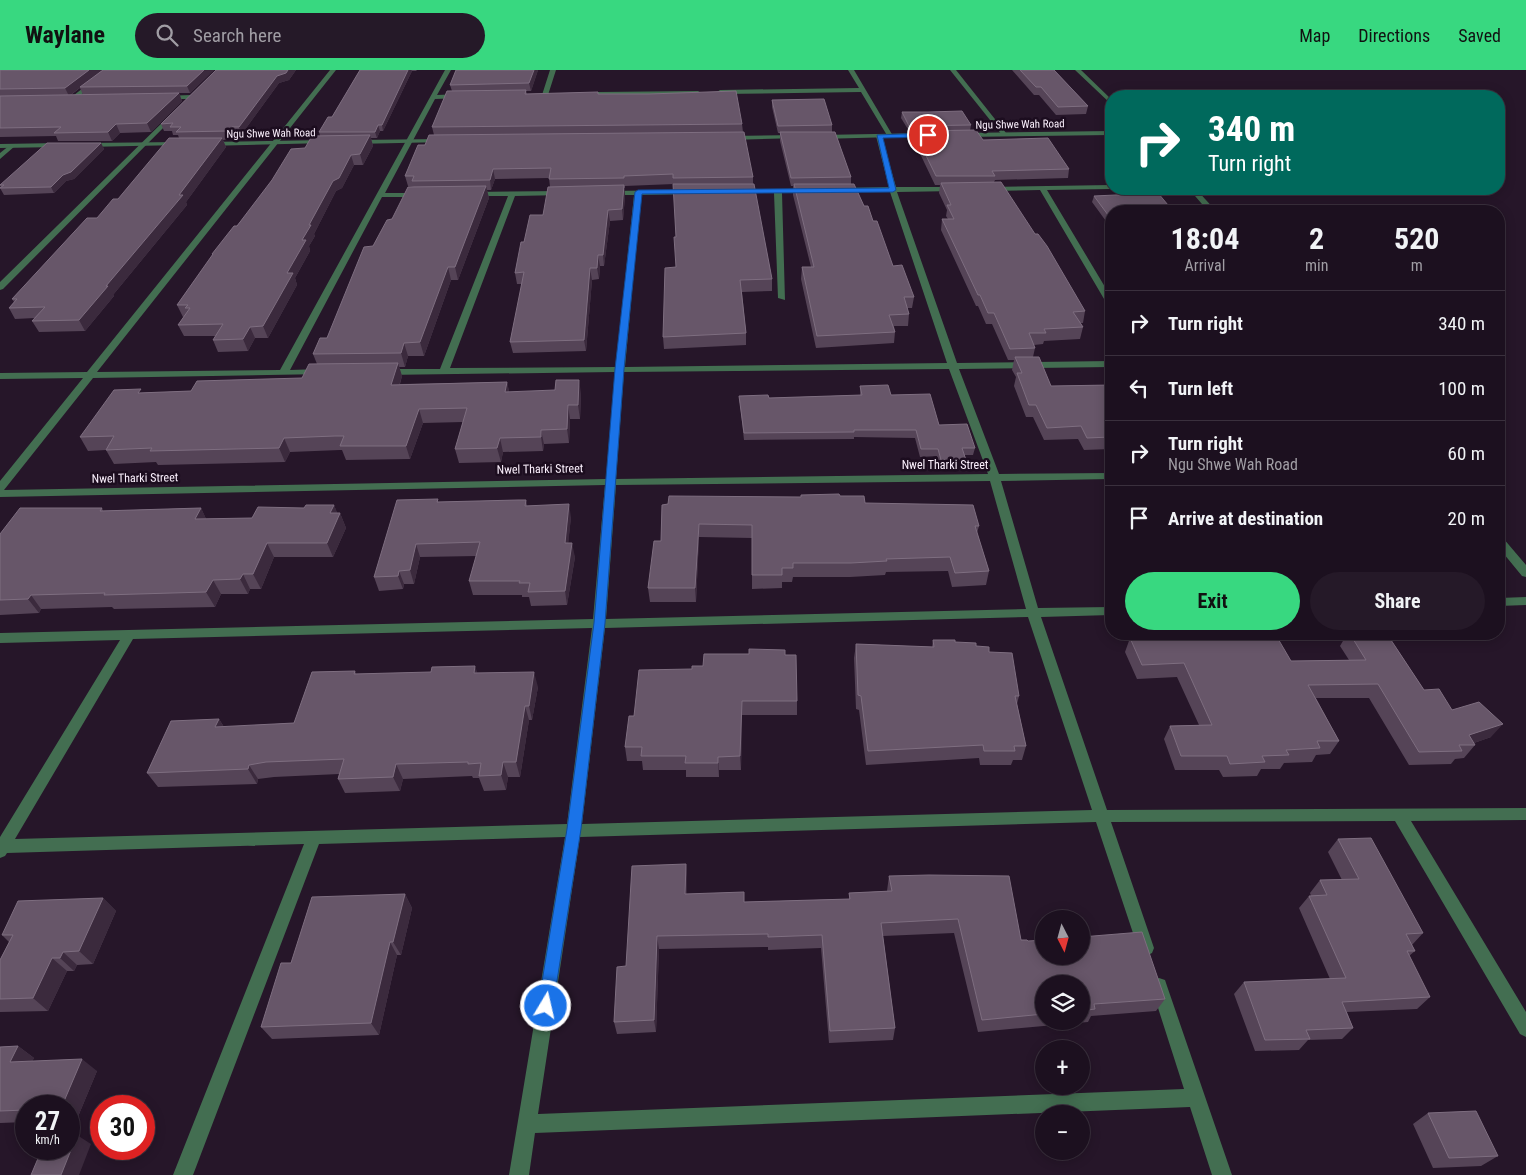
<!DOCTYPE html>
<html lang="en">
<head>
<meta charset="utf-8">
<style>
	:root { --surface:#1c101f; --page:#251928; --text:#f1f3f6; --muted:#a09da4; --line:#3a303d; --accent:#38d880 }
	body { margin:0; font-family:"Roboto Condensed",sans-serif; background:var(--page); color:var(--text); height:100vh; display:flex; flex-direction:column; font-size:19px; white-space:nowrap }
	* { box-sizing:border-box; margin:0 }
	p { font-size:16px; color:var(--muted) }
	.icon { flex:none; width:28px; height:28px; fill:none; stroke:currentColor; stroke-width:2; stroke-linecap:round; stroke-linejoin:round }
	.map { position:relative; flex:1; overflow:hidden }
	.details { position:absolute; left:1105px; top:135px; width:400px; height:435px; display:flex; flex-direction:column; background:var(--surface); border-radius:20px; box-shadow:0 2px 12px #0003,0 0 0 1px var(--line) }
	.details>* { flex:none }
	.hud { position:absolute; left:1105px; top:20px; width:400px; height:105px; border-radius:20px; box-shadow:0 2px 12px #0003,0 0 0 1px var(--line); background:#00695c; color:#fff; overflow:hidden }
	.needle { width:32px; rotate:174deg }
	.buttons { position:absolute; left:1035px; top:840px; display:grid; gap:10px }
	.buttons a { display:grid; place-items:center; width:55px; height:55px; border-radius:50%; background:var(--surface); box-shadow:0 2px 12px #0003,0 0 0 1px var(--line); font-size:25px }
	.speed { position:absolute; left:15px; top:1025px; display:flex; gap:10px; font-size:25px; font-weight:700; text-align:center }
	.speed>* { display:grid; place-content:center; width:65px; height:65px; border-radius:50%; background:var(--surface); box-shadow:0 2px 12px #0003,0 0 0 1px var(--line); line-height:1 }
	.speed small { font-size:12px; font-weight:400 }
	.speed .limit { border:8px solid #d22; background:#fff; color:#111 }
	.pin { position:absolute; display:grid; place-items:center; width:42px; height:42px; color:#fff; margin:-21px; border:2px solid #fff; border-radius:50%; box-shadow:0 1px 5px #0007 }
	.me { position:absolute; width:55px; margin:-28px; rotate:9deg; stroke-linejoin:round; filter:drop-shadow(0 0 4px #0008) }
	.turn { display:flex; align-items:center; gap:18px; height:105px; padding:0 20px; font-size:22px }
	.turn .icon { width:65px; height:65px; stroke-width:2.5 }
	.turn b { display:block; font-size:35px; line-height:42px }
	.eta { display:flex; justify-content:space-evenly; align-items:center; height:85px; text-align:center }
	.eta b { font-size:30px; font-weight:700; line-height:35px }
	.cta { display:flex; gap:10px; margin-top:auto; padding:10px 20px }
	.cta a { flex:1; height:58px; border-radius:30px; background:var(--accent); color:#111; font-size:20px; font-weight:700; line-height:58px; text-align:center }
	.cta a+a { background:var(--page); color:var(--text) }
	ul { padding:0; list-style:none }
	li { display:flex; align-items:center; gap:15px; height:65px; padding:0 20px; border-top:1px solid var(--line) }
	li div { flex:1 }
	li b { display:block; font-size:19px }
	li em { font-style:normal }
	header { display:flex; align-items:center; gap:30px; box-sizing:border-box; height:70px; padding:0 25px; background:var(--accent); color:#111 }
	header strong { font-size:24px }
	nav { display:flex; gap:28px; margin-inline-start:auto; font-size:18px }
	.search { width:350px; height:45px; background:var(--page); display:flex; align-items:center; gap:12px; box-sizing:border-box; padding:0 18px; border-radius:28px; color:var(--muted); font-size:19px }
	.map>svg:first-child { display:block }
</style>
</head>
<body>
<header>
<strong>Waylane</strong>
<div class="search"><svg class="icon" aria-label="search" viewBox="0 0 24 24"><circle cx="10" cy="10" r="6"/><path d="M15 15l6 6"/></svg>Search here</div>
<nav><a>Map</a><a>Directions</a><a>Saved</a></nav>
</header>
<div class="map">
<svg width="1526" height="1105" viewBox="0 0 1526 1105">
	<rect width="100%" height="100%" fill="#261629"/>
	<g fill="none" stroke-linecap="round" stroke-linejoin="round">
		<path fill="#436e51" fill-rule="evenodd" d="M106 0H113L73 31H69V29Z
			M330 0H336L97 302 280 300 445 0H451L437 25 460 24 463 26 460 28 435 29 385 123H421L425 125 421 127H382L290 300 321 299 326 302 324 304 93 308 4 420 606 409 615 302 384 305 379 302 384 299H440L508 126H468V122H471L564 121 568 123 564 125 515 126 450 298 616 297 634 125H609L605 123 609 121 691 120H694V124L641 125 625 297 947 293 890 122H841L837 120 841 118 889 117 876 66 881 65 896 117H956L960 119 956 121 897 122 957 293 1111 291V297L959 299 999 404 1111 403V409L1001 411 1038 538 1111 537V545L1041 547 1107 740 1526 738V750L1411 751 1526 942V967L1520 964 1395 751 1111 752 1154 878 1152 883 1146 886 1140 883 1138 878 1096 752 580 767 538 1044 1184 1019 1151 916 1153 910 1159 908 1165 910 1167 916 1232 1105H1212L1190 1037 535 1063 529 1105H509L565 767 319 774 193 1105H173L304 774 7 783 5 786 0 788V767L120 570 0 573V563L593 549 605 415 0 427V411L83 308 0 309V303L87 302ZM949 299 988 404 616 409 624 302ZM990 411 1026 539 606 549 616 415ZM1028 547 1092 740 582 754 605 558ZM592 558 567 754 15 769 133 569Z
			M550 0H556L548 25 545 27 542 25Z
			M848 0H854L893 66 892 67H888L861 22 720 24 717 22 720 20 859 18Z
			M950 0H956L1006 63V65H1002Z
			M1075 0H1081L1111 29V34Z
			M598 22 698 21 701 23 698 25H596Z
			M164 26 191 25 194 27 191 29H162Z
			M171 44 176 45 3 219 0 220V212Z
			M10 75 15 76 0 89V83Z
			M1111 115 1113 119H1111L1047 120 1111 227V237L1107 234 1040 120 989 121 985 119 989 117Z
			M736 119H809L813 121 809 123H782L785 230 778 228 774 123H736Z
			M1189 119H1196L1216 141H1208Z
			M1499 467 1503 468 1526 495V507L1522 506 1499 478Z
			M1526 527V535L1499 536V528Z"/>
		<path fill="#436e51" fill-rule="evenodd" d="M1111 61V65L962 67 959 65 962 63Z
			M930 63 933 65 932 66 820 69 817 67 820 65Z
			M797 65 800 67 799 68 730 70 727 68 730 66Z
			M442 69 444 70V72L355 74 352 72 355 70Z
			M325 70 328 72 327 73 207 76 204 74 207 72Z
			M180 72 182 73V75L85 77 82 75 85 73Z
			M0 74 60 73 63 75 60 77 0 78Z"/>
	</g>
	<path fill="#554457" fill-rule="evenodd" d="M0 0H214L190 23H179L182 31 151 62 120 63 112 71H58L56 66 0 67ZM80 18 83 25H71Z
		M216 0H296L289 10 279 13 241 65H235L231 69 223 70 226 77 186 132 187 135 113 225 114 226 85 261 39 262 32 251 35 248 15 249 9 238 14 232 12 229 118 129 179 68 178 65H173L172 61H164L161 54Z
		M360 0H417L416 1H412L383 61H380L377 68H371L373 76 363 95H354L342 118 336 121 314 164 315 166 309 176 310 181 295 208 297 215 268 268H255L248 281 218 282 213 270 216 266H184L178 255 184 247H183L177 235 212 186V184L305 78 320 66 319 62 332 47Z
		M456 0H538L531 21H526L527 24H599L742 54 743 62 753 107V114L772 209V221L742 222 746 263V275L664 279 663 267 676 197V167L674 114 625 116V118H624L625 126 623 150 610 151 604 196H600L599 209 592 210 586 281 513 283 510 272 522 214H517L515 203 524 172 543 145 550 117 549 108 495 109 491 120H487L489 128 458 210H451L424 286H408L405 297H399L402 306 400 314 507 312 509 322 581 323 580 349H570L569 373 544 374 543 381 503 382 501 392 459 393 455 379 463 352 423 353 410 389 346 390 342 380H340L290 382 285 392 158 395 156 392 114 394 106 380 88 381 80 367 142 323 191 321 302 308 317 294 313 284 327 268 373 176 392 149 414 117 408 116 405 106 425 75 434 65 432 57 452 21 450 15Z
		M1012 0H1054L1088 36 1086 44 1056 45 1039 25H1034Z
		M772 30 832 55V62L851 107V114L873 151 893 196 914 227 912 238H907L909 244 908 256H894L895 262 894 273 816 278 801 209 802 197H811L793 125V116H791L780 71V63H778L772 37Z
		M902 42 971 55 970 61 983 70 1069 99 1068 108 995 110 994 112 1085 241 1083 253H1080L1083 257 1080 269 1044 271 1043 274 1034 275 1035 278 1033 287 1051 316 1111 315V379L1084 380 1078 369 1044 370 1033 347H1026L1014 316 1016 307 1012 300 1014 290H1008L992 254H986L978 236H976L941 160 942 149H948L946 146 947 140 939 123 940 115H935L913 69 914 61H909L901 48Z
		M101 73 104 79 74 109 66 111 54 123 4 125 0 118H1L0 115Z
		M1094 126 1111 141V158L1092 132Z
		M860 316 891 325 975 378 973 385H964L966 390 964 397 940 398 937 386 920 387 915 368 854 367V369L744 370 740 334 739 326 769 328 860 325Z
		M840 426 865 433 979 456 977 463 989 501 986 515 952 517 948 501 886 502 885 505 850 507H793L792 512H782V518L752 519V468L699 467 696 532H650L648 518 661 471 662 435 801 427Z
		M438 429V432L526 430 527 436 571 447 568 473 575 487 567 535 531 536 529 527H522V525H473L469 511 477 486 420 487 414 514H404L403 519 379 521 374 507Z
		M334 435 337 443H340L346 458 333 487H274L261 519H250L248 524H221L215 537 114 539 112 537 41 539 39 543 0 545V464L102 438 103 441 201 438 206 449 252 448 304 438Z
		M1347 564H1387L1424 620 1491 667 1474 673 1475 675 1464 688 1455 689 1451 694 1409 695 1369 628H1316L1339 671 1330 684 1316 685 1312 692 1284 693 1280 699H1261L1257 706 1223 707 1219 700H1175L1164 669 1170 656 1199 655 1177 607 1137 609 1125 582 1130 568H1208L1291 591 1349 590 1340 576Z
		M933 570 976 576 989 582 1019 626 1017 634 1026 676 1022 690H1013L1011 695H980L979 688 866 695 859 640 856 639 854 588 856 574 932 577Z
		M785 585 797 631V645H742L741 700H719V707H686V700H643L642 691H627L625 677 634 646 692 599 703 596Z
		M355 601 356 604 478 603 538 617 532 650H529L520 707H508L506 720 484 721 479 708H473L472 706 403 709 400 721 345 723 338 709 339 704 274 707 258 709 257 714 158 717 147 703 219 649 224 657 294 653Z
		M1338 769 1423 863 1412 875 1415 881 1409 886 1430 927 1417 939 1347 942 1353 958 1342 969 1308 970 1299 980 1255 981 1234 924 1244 912 1330 909 1299 838 1309 826H1311L1310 823 1320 810H1342L1328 782Z
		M686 794 687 808V824L744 832 849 829V823L887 821 889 806 1021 870 1028 871 1165 929 1156 941 1091 946 1088 952 978 962 954 863 883 866 895 958 893 970 829 973 821 878 768 880V877L659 879 656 962 617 964 614 952 626 896ZM1044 914H1081V951H1044Z
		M405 824 412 838 401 885H397L379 965 272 969 261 957 291 893Z
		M103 828 116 841 93 894 77 895 74 901H67L48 941 0 942V890L9 872 2 865Z
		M18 976 34 988 32 991 97 1001 77 1049 69 1050V1036H26V1052L0 1053V977Z
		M1428 1043 1498 1086 1481 1096 1433 1098 1413 1054Z"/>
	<path fill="#3b2a3d" d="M89 0H103L69 26 65 18Z
		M204 0H214L190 23 187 16Z
		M288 0H296L289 10 279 13 241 65 239 57 277 6Z
		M408 0H411L412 1 383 61 382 55Z
		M534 0H538L531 21 529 13Z
		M179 23 182 31 151 62 147 53Z
		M116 54 120 63 112 71 108 62Z
		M378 55 380 61 377 68 375 62Z
		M232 57 235 65 231 69 229 61Z
		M370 65 373 76 363 95 360 84Z
		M222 68 226 77 186 132 187 135 113 225 114 226 85 261 79 250 106 216 179 125Z
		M101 73 104 79 74 109 66 111 54 123 51 117 63 105Z
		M351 85 354 95 342 118 336 121 314 164 315 166 309 176 310 181 295 208 297 215 268 268 263 256 287 203 309 155 333 111Z
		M493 99 495 109 491 120 490 110Z
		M624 115 625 126 623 150 622 139Z
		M486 116 489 128 458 210 455 197Z
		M608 140 610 151 604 196 603 185Z
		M598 185 600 196 599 209 597 198Z
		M448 197 451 210 424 286 420 272Z
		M590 198 592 210 586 281 584 270Z
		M250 257 255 268 248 281 243 269Z
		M404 273 408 286 405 297 401 283Z
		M398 293 402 306 395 328 391 315Z
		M579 310 581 323 580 349 578 335Z
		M507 312 510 325 505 322Z
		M568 335 570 349 569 373 567 359Z
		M419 339 423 353 410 389 406 376Z
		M541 360 544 374 543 381 541 367Z
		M284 368 290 382 285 392 279 378Z
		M500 368 503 382 501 392 497 378Z
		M569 434 571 447 567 487 565 473Z
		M334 435 339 447 340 443 346 458 333 487 327 473 330 443Z
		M201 438 208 453 195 449Z
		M699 454V467L696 532 695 518Z
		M267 473 274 487 261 519 253 504Z
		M572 473 575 487 567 535 565 521Z
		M416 474 420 487 414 514 410 500Z
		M399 501 404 514 403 519 398 506Z
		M243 504 250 519 248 524 240 509Z
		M213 510 221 524 215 537 206 522Z
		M31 525 41 539 39 543 28 529Z
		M475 596 480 610 474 603Z
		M534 602 538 617 532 650 529 636Z
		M742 631V645L741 700 740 686Z
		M525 636 529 650 520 707 516 692Z
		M219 649 228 664 215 657Z
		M1503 654 1491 667 1468 675 1469 665Z
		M718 687 719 700V707L718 693Z
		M503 692 508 707 506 720 501 705Z
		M396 694 403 709 400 721 393 707Z
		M249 695 258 709 257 714 248 699Z
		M686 794 687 808V837L685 824Z
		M405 824 412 838 401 885 393 872Z
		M103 828 116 841 93 894 79 881Z
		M657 866 659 879 656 962 654 950Z
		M390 872 397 885 379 965 371 953Z
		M63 882 77 895 74 901 60 888Z
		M52 888 67 901 48 941 33 928Z
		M18 976 34 988 26 1004 10 992Z
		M82 989 97 1001 77 1049 69 1043V1036H62Z
		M77 1065 91 1074 79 1105H61Z"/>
	<path fill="#675669" stroke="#7e6e80" d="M0 0H89L65 18 0 19Z
		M103 0H204L187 16 80 17Z
		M216 0H288L286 3 277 6 239 57H232L229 61 176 62 181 57H170L173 53 161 54Z
		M360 0H408L382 55H378L375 62H319L328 47H332Z
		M456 0H534L529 13 450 15Z
		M1020 0H1054L1088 36 1058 37 1041 17H1036Z
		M526 20 525 24 598 22V24H649L736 21 742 54 432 57 447 21Z
		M179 23 147 53 116 54 108 62 54 63 61 57 0 58V26Z
		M824 29 832 55 778 56 772 30Z
		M962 41 971 55 909 56 902 42H928Z
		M976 60 983 70 1048 68 1069 99 992 101 995 106H936L914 61Z
		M744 62 753 107 673 108V104L624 106V108L549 109 551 98 493 99 490 110 412 111 414 106H405L418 75H425L429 65Z
		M780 62H835L851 107 791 108Z
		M370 65 360 84 351 85 339 108 333 111 309 155H311L302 170H306L287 203H293L263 256 250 257 243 269 213 270 223 254 178 255 190 238H185L188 235H177L213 184H212L234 156H237L272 110 291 79 305 78 312 66Z
		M169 68H222L179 125H183L106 216H108L79 250 32 251 45 237 9 238 17 229H12L87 148H97L113 129H118Z
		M47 73H101L71 102 63 105 51 117 0 118 4 115H0Z
		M1001 112 1035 164H1038L1047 176 1085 241 1073 242 1083 257 1044 259 1046 263H1029L1035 278 1010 279 994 243H988L980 225H978L942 149H954L947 135H951L941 113Z
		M673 114H754L772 209 740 210 746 263 663 267 665 198 676 197 674 167H676Z
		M794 114H854L864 136H868L873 151H877L893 196 902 195 914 227H904L909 244 889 245 895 262 817 266 802 197H814Z
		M624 115 622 139 608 140 603 185H598L597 198H590L584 270 510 272 524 202 515 203 521 172H524L530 145H543L548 117Z
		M486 116 455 197H448L420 272 404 273 401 283 313 284 320 268H327L364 177 373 176 387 150 392 149 408 117Z
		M1158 123 1173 141H1111V149L1094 126Z
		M1015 287H1039L1051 316 1111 315V367L1087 368 1081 356 1047 358 1036 335H1029L1017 303H1022Z
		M398 293 391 315 507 312 505 322 555 320 556 310H579L578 335H568L567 359 541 360V367L500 368 497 378 455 379 467 338 419 339 406 376H340L344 366H335L284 368 279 378 150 381 152 378 106 380 114 366 80 367 114 320 141 319 138 323 191 321 197 311 302 308 309 294Z
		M888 315 891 325 930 324 939 355 967 354 975 378H962L966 390H941L938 379H921L916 360H854V362L744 363 739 326 768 325 769 328 862 325 860 316Z
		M839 424 840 426H864L865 433 973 435 979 456H975L989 501 955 503 950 487 886 489 887 491 851 493H793V498H782V505H752V455L699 454 695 518H648L654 471H661L662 435 668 434 669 426 801 427V425Z
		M438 429 437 432 518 430H526L525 436 569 434 565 473H572L565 521 528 522 530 513H519L520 511H469L480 472 416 474 410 500 399 501 398 506 374 507 397 430Z
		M306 435H334L330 443H340L327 473H267L253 504H243L240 509 213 510 206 522 104 525 105 523 31 525 28 529 0 530V464L20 438H102L100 441 201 438 195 449 252 448 258 437 304 438Z
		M1204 564H1206L1208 568 1277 567 1291 591 1366 590 1350 564H1387L1424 620 1439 619 1452 640 1479 632 1503 654 1469 665 1475 675H1459L1462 681 1419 682 1378 614 1308 615 1339 671H1317L1320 678 1286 680 1289 685 1262 686 1265 692 1230 694 1227 686H1181L1170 656 1212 655 1184 593 1142 595 1130 568Z
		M933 570H955V572L976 573V576L989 577V582L1012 583 1019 626H1015L1026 676H1014L1015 681H984L983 675 868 681 861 626 858 625 856 574 934 577Z
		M749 579 785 580V585H796L797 631H742L740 686 718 687V693H685L686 686H641L642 677H625L629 646H634L639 600 692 599V596H703L704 584H749Z
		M475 596 474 603 534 602 529 636H525L516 692H503L501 705 479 706 481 693 468 694V692L396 694 393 707 338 709 344 689 266 692 249 695 248 699 147 703 171 651 219 649 215 657 294 653 312 602 355 601 354 604 431 602 432 597Z
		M1371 768 1423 863 1406 864 1415 881H1407L1430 927 1342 932 1353 958 1306 960 1310 969 1265 970 1244 912 1346 908 1309 826 1327 825 1320 810 1359 809 1338 769Z
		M686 794 685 824 744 822V832L850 829 849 823 892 821 889 806 929 805 1009 806 1021 870H1027L1028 871 1044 870V886H1081V867L1142 862 1165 929 1094 934 1095 939 1081 941V914H1044V944L982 950 958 849 881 853 895 958 830 961 822 865 768 867V864L657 866 654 950 614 952 617 897 626 896 632 796Z
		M405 824 393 872H390L371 953 261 957 281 893H291L312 827Z
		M103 828 79 881 63 882 60 888H52L33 928 0 929V890L13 865H2L18 831Z
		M18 976 10 992 82 989 62 1036H26V1040L0 1041V977Z
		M1476 1041 1498 1086 1449 1088 1428 1043Z
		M69 1065H77L61 1105H31L42 1079H69Z"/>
	<path fill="#1a73e8" stroke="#114b97" d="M928 63 930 67 883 68 896 120 893 122 642 124 624 299 605 553 581 759 553 936 551 941 546 944 540 941 538 936 567 759 594 553 615 299 635 122 638 120 889 118 877 65Z"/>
	<g text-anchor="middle" stroke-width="5" stroke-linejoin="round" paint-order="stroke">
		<g font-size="11" fill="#fbf0fd" stroke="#1c0d1f">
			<text transform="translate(1020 54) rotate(-1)" y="4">Ngu Shwe Wah Road</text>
			<text transform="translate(271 63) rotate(-1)" y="4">Ngu Shwe Wah Road</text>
		</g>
		<g font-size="12" fill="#fbf0fd" stroke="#1c0d1f">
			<text x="945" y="399">Nwel Tharki Street</text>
			<text transform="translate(540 399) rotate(-1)" y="4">Nwel Tharki Street</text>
			<text transform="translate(135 408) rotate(-1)" y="4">Nwel Tharki Street</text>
		</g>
	</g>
</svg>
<div class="buttons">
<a><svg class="needle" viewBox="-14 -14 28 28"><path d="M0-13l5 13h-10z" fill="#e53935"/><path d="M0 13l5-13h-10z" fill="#a09da4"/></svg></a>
<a><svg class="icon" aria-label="layers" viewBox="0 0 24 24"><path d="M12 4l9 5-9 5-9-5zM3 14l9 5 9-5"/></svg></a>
<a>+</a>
<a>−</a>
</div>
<div class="speed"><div>27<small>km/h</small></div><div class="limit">30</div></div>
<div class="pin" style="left:928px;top:65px;background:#d93025"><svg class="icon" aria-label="arrive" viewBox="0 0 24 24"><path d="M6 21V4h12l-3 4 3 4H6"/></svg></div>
<svg class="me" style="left:546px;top:936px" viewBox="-20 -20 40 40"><circle r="17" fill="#1a73e8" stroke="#fff" stroke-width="3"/><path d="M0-11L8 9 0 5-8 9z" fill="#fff"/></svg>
<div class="hud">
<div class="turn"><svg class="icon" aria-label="right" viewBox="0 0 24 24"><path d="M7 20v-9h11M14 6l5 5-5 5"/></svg><div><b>340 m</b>Turn right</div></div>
</div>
<section class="details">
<div class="eta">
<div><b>18:04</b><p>Arrival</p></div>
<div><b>2</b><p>min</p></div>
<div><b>520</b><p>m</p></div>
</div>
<ul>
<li><svg class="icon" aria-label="right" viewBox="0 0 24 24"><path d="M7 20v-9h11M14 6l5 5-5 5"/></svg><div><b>Turn right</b></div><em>340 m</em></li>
<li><svg class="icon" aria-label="left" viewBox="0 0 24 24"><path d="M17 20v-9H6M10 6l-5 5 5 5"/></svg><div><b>Turn left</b></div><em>100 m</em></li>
<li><svg class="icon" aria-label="right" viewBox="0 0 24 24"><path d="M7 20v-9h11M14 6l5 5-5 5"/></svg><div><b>Turn right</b><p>Ngu Shwe Wah Road</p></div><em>60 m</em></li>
<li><svg class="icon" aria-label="arrive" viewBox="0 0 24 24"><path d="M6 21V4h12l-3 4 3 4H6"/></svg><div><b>Arrive at destination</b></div><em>20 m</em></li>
</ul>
<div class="cta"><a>Exit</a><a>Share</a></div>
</section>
</div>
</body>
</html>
